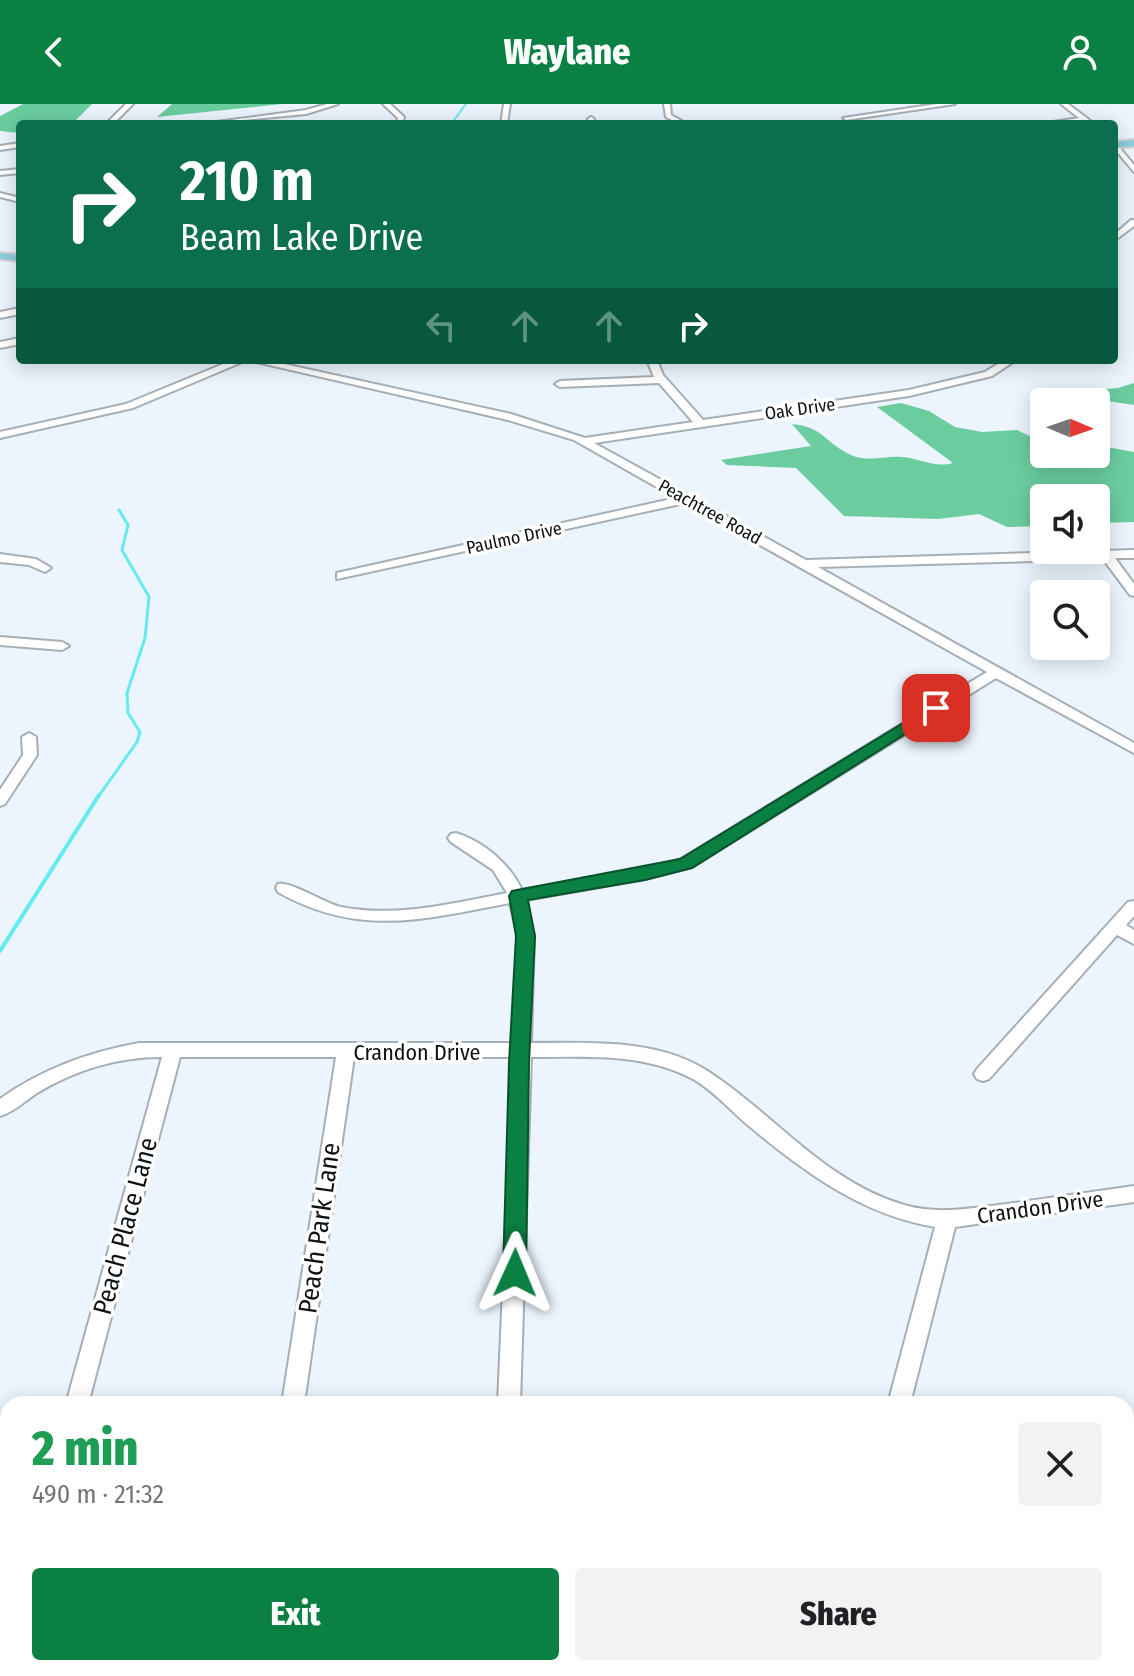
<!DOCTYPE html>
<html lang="en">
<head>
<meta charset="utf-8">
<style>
	:root { --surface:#fff; --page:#f2f2f2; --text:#202124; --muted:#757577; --accent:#0b8043 }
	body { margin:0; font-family:"Fira Sans Condensed",sans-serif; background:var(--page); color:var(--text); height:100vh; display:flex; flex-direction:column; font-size:30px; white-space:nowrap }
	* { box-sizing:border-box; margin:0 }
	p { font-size:26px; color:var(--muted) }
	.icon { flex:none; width:44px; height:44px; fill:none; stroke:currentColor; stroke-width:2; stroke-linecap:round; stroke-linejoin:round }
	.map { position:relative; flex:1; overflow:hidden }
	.panel { position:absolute; left:0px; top:1292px; width:1134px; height:280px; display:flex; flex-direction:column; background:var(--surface); border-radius:24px 24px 0 0; box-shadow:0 4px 20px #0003 }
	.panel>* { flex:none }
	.hud { position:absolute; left:16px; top:16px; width:1102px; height:244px; border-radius:8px; box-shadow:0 4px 20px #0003; background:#0b6e4f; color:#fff; overflow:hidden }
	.needle { width:52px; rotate:92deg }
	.fabs { position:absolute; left:1030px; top:284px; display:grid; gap:16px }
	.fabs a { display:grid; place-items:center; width:80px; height:80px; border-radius:8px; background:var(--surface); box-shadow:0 4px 20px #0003; font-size:40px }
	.pin { position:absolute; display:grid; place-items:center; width:68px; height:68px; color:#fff; margin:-34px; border-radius:16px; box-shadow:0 4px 12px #0006 }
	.me { position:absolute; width:88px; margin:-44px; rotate:1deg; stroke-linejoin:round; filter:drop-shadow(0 0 6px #0008) }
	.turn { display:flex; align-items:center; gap:28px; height:168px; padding:0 32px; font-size:36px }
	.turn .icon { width:104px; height:104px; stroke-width:2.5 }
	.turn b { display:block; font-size:56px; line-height:68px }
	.lanes { display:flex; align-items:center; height:76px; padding:0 32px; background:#0003; justify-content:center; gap:40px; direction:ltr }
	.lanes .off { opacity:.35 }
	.round { display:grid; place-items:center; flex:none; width:84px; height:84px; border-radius:8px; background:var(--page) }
	.overview { display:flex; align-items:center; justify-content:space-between; height:136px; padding:0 32px }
	h1 { font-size:48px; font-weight:800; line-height:60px; color:#1e9e55 }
	.action { display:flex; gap:16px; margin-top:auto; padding:16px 32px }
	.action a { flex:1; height:92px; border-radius:8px; background:var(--accent); color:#fff; font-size:32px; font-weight:800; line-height:92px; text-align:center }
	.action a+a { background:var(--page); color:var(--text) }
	header { display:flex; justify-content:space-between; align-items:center; height:104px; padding:0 32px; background:var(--accent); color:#fff; font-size:36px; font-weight:800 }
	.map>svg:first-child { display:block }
</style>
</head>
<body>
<header><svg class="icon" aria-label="back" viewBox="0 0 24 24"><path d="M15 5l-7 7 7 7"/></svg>Waylane<svg class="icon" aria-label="person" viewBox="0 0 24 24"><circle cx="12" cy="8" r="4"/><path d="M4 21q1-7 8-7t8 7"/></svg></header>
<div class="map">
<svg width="1134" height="1572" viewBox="0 0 1134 1572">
	<rect width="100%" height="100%" fill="#ecf5fd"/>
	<path fill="#6bcd9f" d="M23 0H92L72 20H20V29L0 27V12Z
		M172 0H282L157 13Z
		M1134 279V301L1074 292 1071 288 1118 284Z
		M901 299 929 307 955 323 982 328 1017 326 1044 339V350H1096V341L1134 348V418L1096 419V394H1044V422L1007 423 979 410 938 415 844 412 796 364 727 361 721 356 811 342 792 320C822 323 823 336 847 349 867 360 883 351 903 353 921 355 934 364 953 359L877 303Z"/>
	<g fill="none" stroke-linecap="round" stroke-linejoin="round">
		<path stroke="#66eaf1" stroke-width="2" d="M451 20 466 0"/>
		<path stroke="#66eaf1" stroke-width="3" d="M98 693 137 638 140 628 128 609 127 589 145 534 149 493 122 446 128 421 119 406"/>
		<path stroke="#66eaf1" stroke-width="4" d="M0 847 99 691"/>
		<defs>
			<path id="minor" d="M126 0H133L113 20H106Z
				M327 0H338L306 10 201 20 306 6Z
				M383 0H390L404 13 402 20H396L398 14Z
				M504 0H510L507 20H501Z
				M664 0H670L671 11 687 20H679L666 13Z
				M937 0H955L846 16 843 14Z
				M1061 0H1068L1092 18 1040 20 1079 14Z
				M591 13 593 14 597 20H591L588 15Z
				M1114 37 1134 61V68L1114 44Z
				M20 39V43L0 46V42Z
				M20 65V69L0 71V67Z
				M0 89 20 94V98L0 93Z
				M1131 116H1134V122L1114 137V131Z
				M20 204V210L0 214V208Z
				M20 234V240L0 244V238Z
				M233 256H247L133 304 0 334V328L126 300Z
				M248 256H266L511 310 585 334 693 318 659 279 560 283 555 280 560 277 654 273 647 256H657L663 271 703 316 909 286 985 268 1004 256H1016L992 272 909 292 594 339 806 456 1134 446V454H1115L1134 480V492L1130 491 1103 455 818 463 1134 639V649L996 574 692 763 645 775 526 796 534 832 531 939C589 939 658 934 709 968 775 1011 825 1078 904 1101 939 1111 972 1104 1007 1100 1049 1094 1092 1088 1134 1082V1098L955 1123 910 1300H888L935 1123C861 1110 806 1069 749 1022 731 1007 713 986 693 975 643 948 585 953 531 953L520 1300H498L513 953H354L304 1300H282L336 953H180L88 1300H66L162 953C118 953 75 966 37 989 25 997 14 1008 0 1012V995C42 965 89 948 139 939H513L518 832 510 799C425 815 359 834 278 788L276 784 278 780C291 777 324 799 341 803 396 814 453 799 507 789L493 766 451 738 448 734 451 730 456 729C484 738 509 759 522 786L645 765 681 755 987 568 685 399 337 475V469L341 468 676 394 574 336 508 316Z
				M0 450 36 455 51 464 45 468 29 461 0 458Z
				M0 533 62 538 69 542 62 546 0 541Z
				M29 629 36 633 37 651 5 700 0 702V686L23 651 22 633Z
				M1134 797V812L1126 821 1134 826V840L1117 831 989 975 983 977 977 975 974 970 977 965 1128 798Z
				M8 1544V1564H19L17 1572H0V1548Z
				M241 1564H267L266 1572H240Z
				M483 1564H509V1572H483Z
				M533 1564H595L591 1572H529Z
				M806 1564H837L839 1567 837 1572H810Z"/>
			<path id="major" d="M1134 36V42L1114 44V38Z
				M0 149 20 151V157L0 155Z"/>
		</defs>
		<use href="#minor" stroke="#a6afb6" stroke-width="4"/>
		<use href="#major" stroke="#d4d4d5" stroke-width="4"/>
		<use href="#minor" fill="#fff" fill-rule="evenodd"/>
		<use href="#major" fill="#8dcde0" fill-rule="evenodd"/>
	</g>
	<path fill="#0b8043" stroke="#07532c" stroke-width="2" d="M936 599 942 600V607L692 764 645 776 528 796 535 832 529 959 526 1169 523 1176 515 1179 507 1176 503 1169 509 959 516 832 509 792 512 787 680 755Z"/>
	<g text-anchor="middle" stroke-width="7" stroke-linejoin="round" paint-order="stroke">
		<g font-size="18" fill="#0f1214" stroke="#fff">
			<text transform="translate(800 305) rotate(-8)" y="6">Oak Drive</text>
			<text transform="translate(710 408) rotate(29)" y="6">Peachtree Road</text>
			<text transform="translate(514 434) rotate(-12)" y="6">Paulmo Drive</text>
		</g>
		<g font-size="22" fill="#0f1214" stroke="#fff">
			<text x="417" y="956">Crandon Drive</text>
			<text transform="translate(1040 1103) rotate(-8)" y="8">Crandon Drive</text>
		</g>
		<g font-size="26" fill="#0f1214" stroke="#fff">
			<text transform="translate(125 1122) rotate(-75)" y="9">Peach Place Lane</text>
			<text transform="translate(319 1124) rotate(-82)" y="9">Peach Park Lane</text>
		</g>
	</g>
</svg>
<div class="fabs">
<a><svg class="needle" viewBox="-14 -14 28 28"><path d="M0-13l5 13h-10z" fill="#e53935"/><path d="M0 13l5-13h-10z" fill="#757577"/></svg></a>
<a><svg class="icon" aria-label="sound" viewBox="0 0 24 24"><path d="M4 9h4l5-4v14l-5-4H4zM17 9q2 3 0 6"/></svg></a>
<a><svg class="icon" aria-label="search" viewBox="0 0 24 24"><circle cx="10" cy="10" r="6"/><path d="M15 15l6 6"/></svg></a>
</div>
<div class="pin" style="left:936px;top:604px;background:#d93025"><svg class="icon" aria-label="arrive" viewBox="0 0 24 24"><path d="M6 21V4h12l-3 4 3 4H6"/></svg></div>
<svg class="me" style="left:515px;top:1169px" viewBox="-20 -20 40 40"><path d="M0-17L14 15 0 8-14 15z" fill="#0b8043" stroke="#fff" stroke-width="4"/></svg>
<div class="hud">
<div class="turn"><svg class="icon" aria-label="right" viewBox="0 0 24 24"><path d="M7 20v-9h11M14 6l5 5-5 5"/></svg><div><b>210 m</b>Beam Lake Drive</div></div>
<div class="lanes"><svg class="icon off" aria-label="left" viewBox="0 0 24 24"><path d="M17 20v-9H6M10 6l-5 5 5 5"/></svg><svg class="icon off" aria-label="ahead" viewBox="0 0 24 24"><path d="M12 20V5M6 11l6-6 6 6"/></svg><svg class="icon off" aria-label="ahead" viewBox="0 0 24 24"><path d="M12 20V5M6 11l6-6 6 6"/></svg><svg class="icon" aria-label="right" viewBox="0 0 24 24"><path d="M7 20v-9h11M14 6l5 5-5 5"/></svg></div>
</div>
<section class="panel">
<div class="overview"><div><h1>2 min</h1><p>490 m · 21:32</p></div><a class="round"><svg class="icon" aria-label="close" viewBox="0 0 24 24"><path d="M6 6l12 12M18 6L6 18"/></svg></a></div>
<div class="action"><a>Exit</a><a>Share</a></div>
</section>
</div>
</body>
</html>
